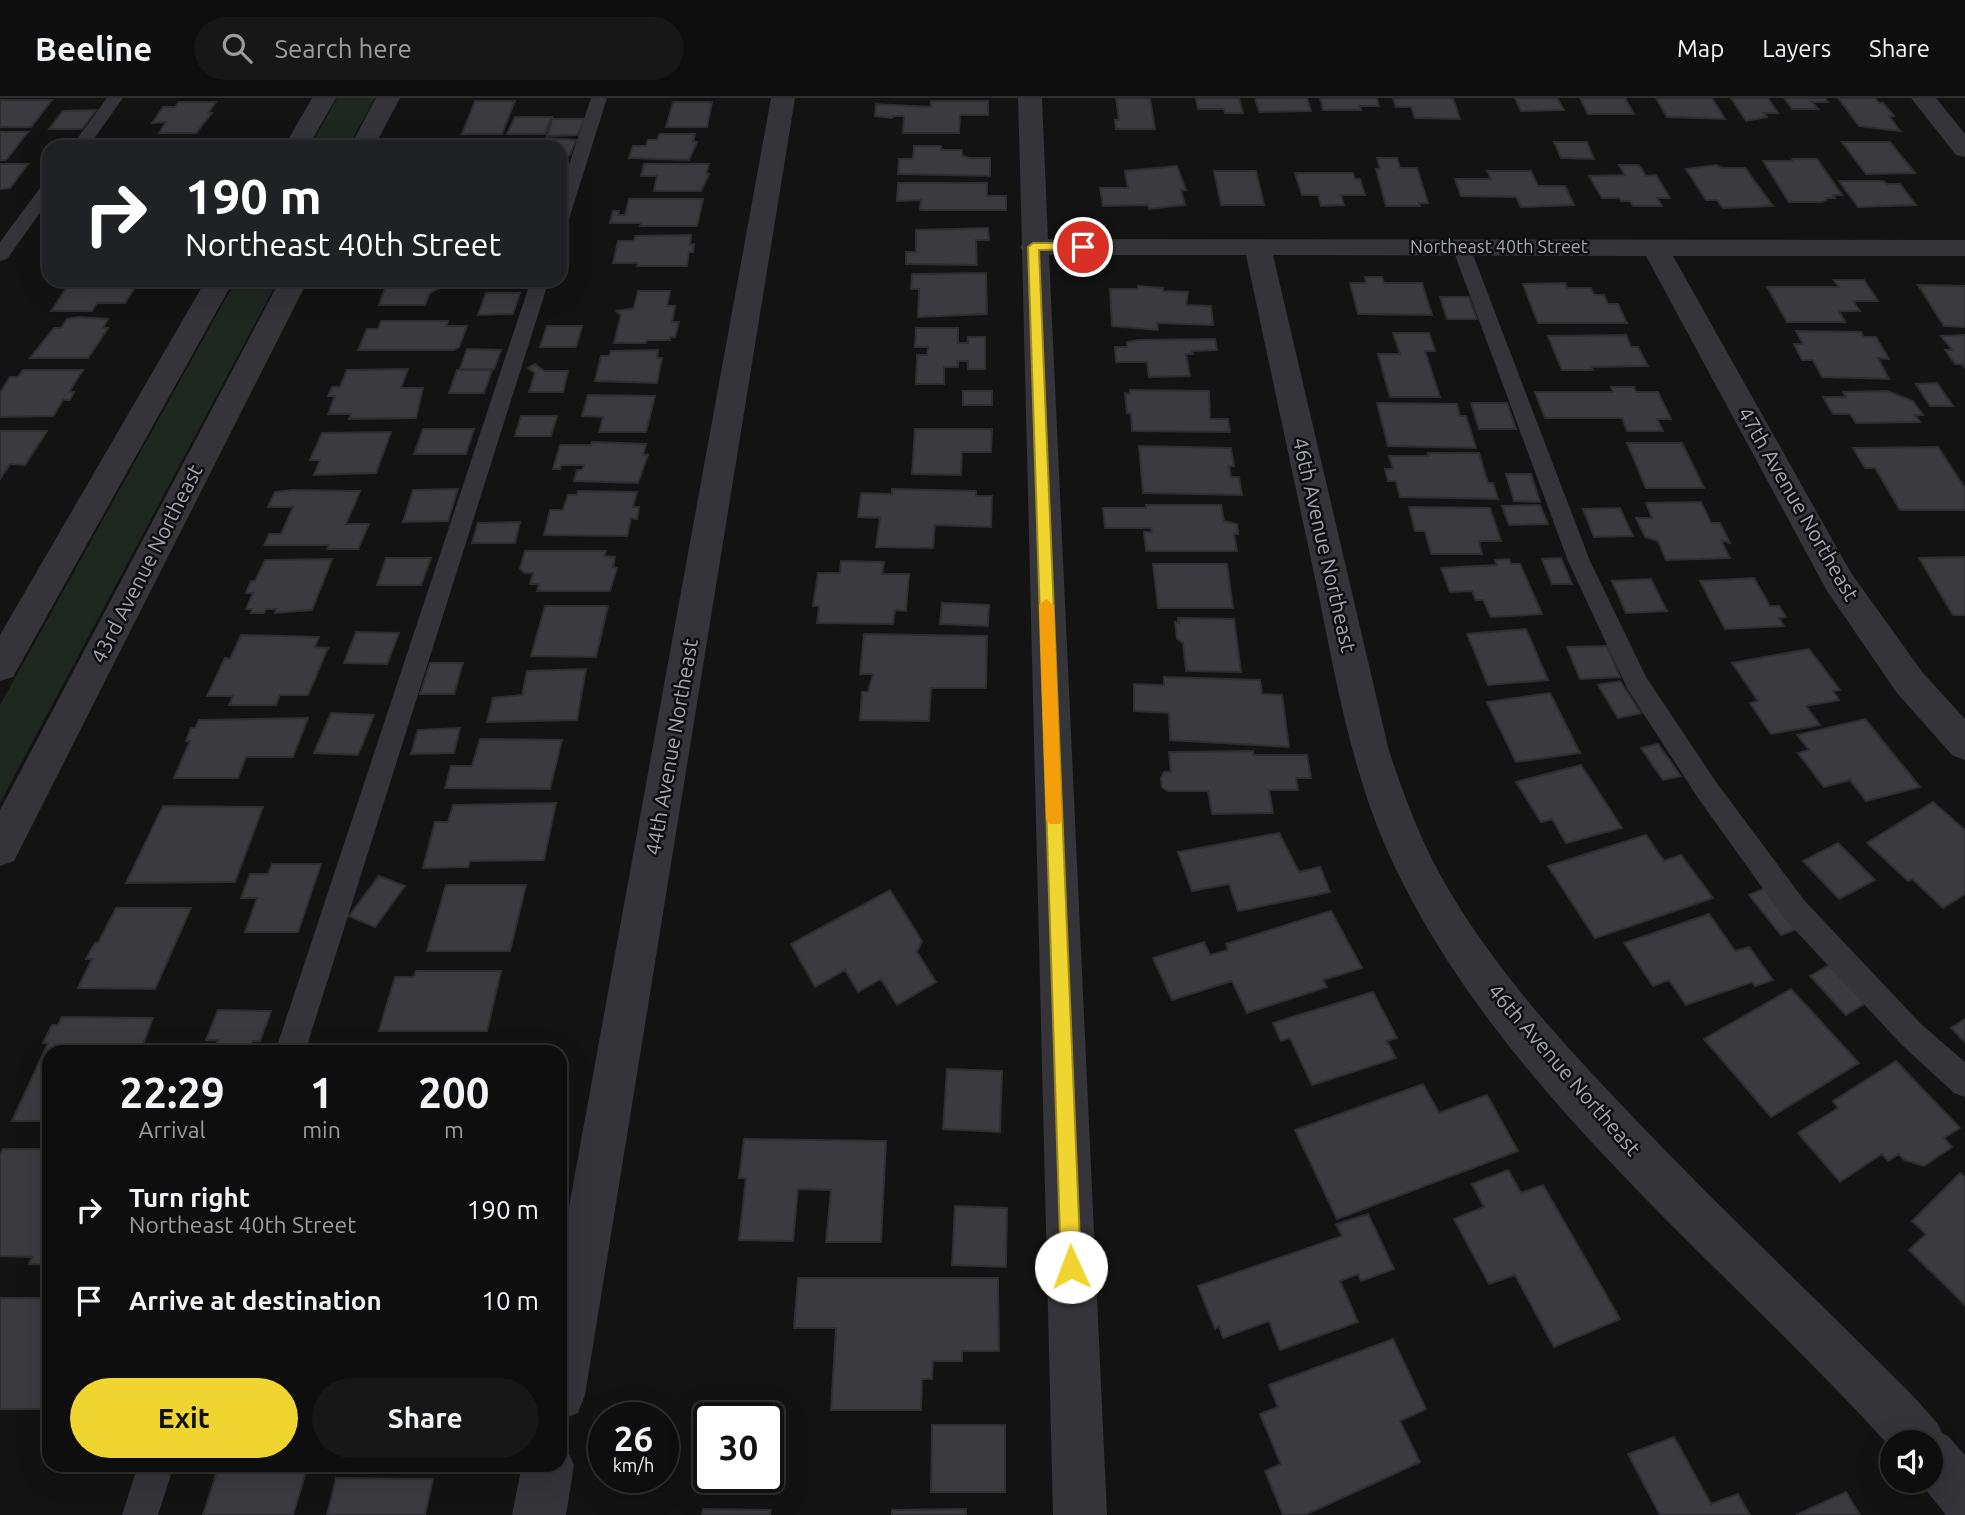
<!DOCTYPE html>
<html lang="en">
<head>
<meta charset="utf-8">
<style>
	:root { --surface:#0e0e0f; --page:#171718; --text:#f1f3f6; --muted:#9b9c9e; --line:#2e2e2f; --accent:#f0d530 }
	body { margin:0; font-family:Ubuntu,sans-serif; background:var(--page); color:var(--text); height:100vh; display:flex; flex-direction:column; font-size:26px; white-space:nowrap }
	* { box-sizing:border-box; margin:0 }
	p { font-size:23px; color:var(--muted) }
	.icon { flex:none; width:38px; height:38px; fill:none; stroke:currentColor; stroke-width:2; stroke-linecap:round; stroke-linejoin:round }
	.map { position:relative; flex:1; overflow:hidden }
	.side { position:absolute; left:42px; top:947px; width:525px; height:427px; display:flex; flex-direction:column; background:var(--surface); border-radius:21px; box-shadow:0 7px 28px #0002,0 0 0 2px var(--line) }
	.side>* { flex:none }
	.guide { position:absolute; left:42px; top:42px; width:525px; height:147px; border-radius:21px; box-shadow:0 7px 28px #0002,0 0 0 2px var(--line); background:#202124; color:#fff; overflow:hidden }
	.buttons { position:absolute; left:1880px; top:1332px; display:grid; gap:14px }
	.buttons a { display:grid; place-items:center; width:63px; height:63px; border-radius:50%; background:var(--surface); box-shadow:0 7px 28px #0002,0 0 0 2px var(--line); font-size:35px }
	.speed { position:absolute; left:588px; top:1304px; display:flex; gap:14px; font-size:35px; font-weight:700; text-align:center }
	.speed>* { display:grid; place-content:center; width:91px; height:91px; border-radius:50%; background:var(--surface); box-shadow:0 7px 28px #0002,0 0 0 2px var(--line); line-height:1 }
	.speed small { font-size:18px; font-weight:400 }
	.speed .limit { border:4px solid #111; border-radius:10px; background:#fff; color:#111 }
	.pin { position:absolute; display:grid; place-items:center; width:60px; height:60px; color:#fff; margin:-30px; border:4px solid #fff; border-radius:50%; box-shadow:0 2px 7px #0007 }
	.me { position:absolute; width:77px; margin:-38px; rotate:358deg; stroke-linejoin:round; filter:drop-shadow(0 0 5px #0008) }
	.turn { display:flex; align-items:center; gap:24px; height:147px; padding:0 28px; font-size:32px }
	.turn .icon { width:91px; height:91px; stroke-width:2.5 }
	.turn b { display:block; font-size:49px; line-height:60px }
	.eta { display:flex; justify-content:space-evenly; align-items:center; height:119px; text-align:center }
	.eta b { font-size:42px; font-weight:700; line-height:49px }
	.button { display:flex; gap:14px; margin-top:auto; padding:14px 28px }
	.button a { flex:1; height:80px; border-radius:42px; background:var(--accent); color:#111; font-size:28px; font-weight:700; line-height:80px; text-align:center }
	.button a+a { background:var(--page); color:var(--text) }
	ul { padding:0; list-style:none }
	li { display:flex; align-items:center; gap:21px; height:91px; padding:0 28px }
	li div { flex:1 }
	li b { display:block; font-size:26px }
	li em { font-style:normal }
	header { display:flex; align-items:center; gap:42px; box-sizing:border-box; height:98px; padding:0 35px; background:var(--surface); border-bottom:2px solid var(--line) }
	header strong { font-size:33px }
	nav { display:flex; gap:38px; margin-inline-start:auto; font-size:24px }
	.search { width:490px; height:63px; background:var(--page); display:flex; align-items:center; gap:18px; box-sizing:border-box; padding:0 24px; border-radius:38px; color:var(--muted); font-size:26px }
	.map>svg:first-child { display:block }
</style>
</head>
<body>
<header>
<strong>Beeline</strong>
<div class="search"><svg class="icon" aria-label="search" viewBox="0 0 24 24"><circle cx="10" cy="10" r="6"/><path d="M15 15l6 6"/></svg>Search here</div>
<nav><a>Map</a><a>Layers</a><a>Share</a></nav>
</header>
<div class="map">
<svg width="1965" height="1417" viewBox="0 0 1965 1417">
	<rect width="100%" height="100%" fill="#131314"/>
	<path fill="#1f2721" d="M337 0H375L348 49H310Z
		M236 182H278L0 705V607Z"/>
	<path fill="#3a3a3f" stroke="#2e2d30" stroke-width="2" d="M1116 0H1150L1155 31H1116L1115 22H1119Z
		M1196 0H1239L1243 15H1225L1224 11H1198Z
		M1255 0H1307L1311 13 1259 14Z
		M1320 0H1377L1379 8H1360L1361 12H1323Z
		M1393 0H1453L1460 21 1415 20 1411 9H1396Z
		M1515 0H1557L1564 12 1521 13Z
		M1580 0H1625L1634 16H1588Z
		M1656 0H1712L1725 21 1667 19Z
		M1731 0H1768L1778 15H1764L1767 19 1746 23Z
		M1784 0H1825L1828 4H1812L1818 11H1792Z
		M1838 0H1875L1879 5H1883L1894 18H1889L1900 33 1859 28Z
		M0 2H52L31 29H0Z
		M475 3H515L502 36H462Z
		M931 3H988V17H960L959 35H903L904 18H893L892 20 875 18 876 6 931 9Z
		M179 4H216L208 15H212L196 35H159L166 24 152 25 163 9H175Z
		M673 4H712L707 29H666Z
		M96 12 82 31H49L63 13Z
		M515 19H552L545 36H507Z
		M552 21H584L578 37 547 38Z
		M0 34H28L6 62H0Z
		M660 36H695L693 44H697L689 62 629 60 633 48H646L648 42H657Z
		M546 40 576 42 570 57 560 60V49H542Z
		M1554 44H1587L1594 61 1561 60Z
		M1842 44H1890L1915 75 1866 76Z
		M227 46 226 49H152L153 47Z
		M448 46H521L520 49H447Z
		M914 48H941V52H962V58L970 60H990V78L898 76 899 61H913Z
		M1377 60H1397L1400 70H1417L1428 105H1419L1420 108H1386L1376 71H1380Z
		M1792 61H1817L1842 97H1833L1835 100H1826L1827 102 1821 104H1789L1763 63H1793Z
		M0 66H28L10 90 0 91Z
		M644 66H709L706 76H709L701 93H654L657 78H641Z
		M1619 67H1639L1646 78 1656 77 1670 100H1657L1662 108H1633L1630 103H1621L1619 100H1602L1589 78 1625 77Z
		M1716 67 1722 70H1745L1773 108 1723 110 1717 102H1706L1686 71Z
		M1177 68 1186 92H1181L1185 107 1149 111 1148 107 1103 108 1100 90H1128L1125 73Z
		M1214 73H1256L1264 107H1221Z
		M1487 73H1531L1538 88H1565L1574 107 1521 109 1516 99 1461 98 1455 81H1491Z
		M1295 75H1353L1355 81H1360L1365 97H1341L1344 107 1321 108 1318 97H1302Z
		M1839 83H1883L1887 86H1900L1916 107 1858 109Z
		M898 85H987V98H1006V112H920L921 102 897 103Z
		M629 101H703L697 128H640L641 125H610L613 113H619L618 117H625Z
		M988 130 989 142H976L977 167 906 166V154H916V132Z
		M691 137 690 147 694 146 693 154H689L687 168H637L638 165H613L618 143H634L635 138Z
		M986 175 987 216 918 219 919 191H911L912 176Z
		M1365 179H1382L1384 185H1422L1432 217 1358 216 1350 185H1366Z
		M72 182H111L107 189H135L125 205H97L92 213H51Z
		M388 182H481L480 186H470L469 190H439L430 195 425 207H379Z
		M1834 182H1864L1878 203H1853L1860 213H1839L1845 224H1787L1767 189H1839Z
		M1565 185 1567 190H1591L1594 197H1604L1608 206H1618L1627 225H1538L1523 186Z
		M1918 187 1965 188V229L1944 228Z
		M1138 188 1163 190V193L1188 194 1186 207 1211 208 1213 227 1157 225 1158 232 1112 228 1110 191H1138Z
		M638 193H670L667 208H675L672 224H679L675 239H670V242H647L646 245H614L621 217 616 213 634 210Z
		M486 195H520L513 216 478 217Z
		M1440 199H1469L1477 221H1447Z
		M79 219 108 221 103 230H108L88 260H30L54 230H61L67 221Z
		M381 223H448L446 228H467L459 249 454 252H358L367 231H378Z
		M547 228H582L576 249H540Z
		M916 230H958V245H968V239H985V271H968V263H958V269H944V286H916L917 257H927L928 249H915Z
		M1796 233 1861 234 1864 239H1876L1889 261 1878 260 1889 281 1822 279 1813 262H1802L1794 246H1803Z
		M1393 235H1429L1435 253H1425L1440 299H1390L1378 256H1400Z
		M1626 237 1631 249H1638L1648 268 1591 269 1593 272H1562L1548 238Z
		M1965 237V270L1962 266H1955L1945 252H1952L1941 238Z
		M1215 241 1217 252 1192 253 1193 256H1186L1190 278 1149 279 1147 264H1116L1115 249H1127V244L1138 242Z
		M467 251 501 252 494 271H460Z
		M658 252 657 260H662L657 285 595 283 601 258H609L611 253Z
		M535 266 544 273H568L563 294H529L535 275 528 270Z
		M408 271 401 290H423L416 320 349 321 351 316H328L335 298H328L332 289H340L347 272Z
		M23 272H83L69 294H74L70 302H63L53 318 0 319V295L10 279H18Z
		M457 272H492L484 295H449Z
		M1937 285 1953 308H1930L1916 286Z
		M1611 289H1634L1636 294H1658L1671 321H1657L1663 333H1627L1622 320H1545L1535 294H1613Z
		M1130 292 1209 293 1210 321H1228L1230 334 1132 333 1131 315H1127L1125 295 1130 296Z
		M963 293H992V307H963Z
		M1887 293 1913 303 1923 317H1915L1920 324 1856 325 1850 316H1833L1823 299H1846L1843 294Z
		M588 297 655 298 646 334H599L603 319 582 318Z
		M1377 305 1457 306 1460 318H1466L1476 350 1388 348Z
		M1471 305H1507L1516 331H1479Z
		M521 318H557L551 338H515Z
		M423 331H474L466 356H414Z
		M915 331H992L991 354H962L961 377 912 376Z
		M0 333H47L25 367 10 366 0 381Z
		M391 334 376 375 314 377 320 362H310L322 335Z
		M592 344 646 346 643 357H648L638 385 574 383 577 372H582L584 367H561L560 371H553L560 347H591Z
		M1627 345H1682L1704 390H1646Z
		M1139 348 1231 350 1234 368H1229L1231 379H1239L1242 397 1143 395Z
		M1938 349 1965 390V412H1900L1875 370H1865L1853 350Z
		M1428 355H1479L1488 385H1493L1498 401 1400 399 1396 383H1388L1385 371H1393L1389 358H1429Z
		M1506 376H1531L1540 404 1514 403Z
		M458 391 448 423 403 424 413 392Z
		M892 391 976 393V398H992L991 429 935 427 933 450 876 449 880 420 858 419 861 395 892 396Z
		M292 392 360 393 346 426H369L358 451H327L329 447H264L269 436H281L293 409H268L275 394Z
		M578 393 637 394 633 409H639L637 421 631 420 627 438 544 437 550 412H563L568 397H577Z
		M1701 404 1711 425H1720L1730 445 1721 442 1730 460 1666 462 1658 443 1645 439 1636 420H1652L1646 405Z
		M1146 407H1221L1224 423 1237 426 1238 436H1234L1237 453H1146L1144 434H1152L1151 430H1105L1103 410H1146Z
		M1540 407 1548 426 1509 427 1502 408Z
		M1409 409 1490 410 1501 443H1479L1482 456H1431L1425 433H1415Z
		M1620 410 1633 438 1594 439 1583 411Z
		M520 424 515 445H472L478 425Z
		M525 453H606L604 458 615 459 613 469 617 470 610 493H537L539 486H530L533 475H525L520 471Z
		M1965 459V517H1953L1919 460Z
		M386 460H431L421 487H377Z
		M1561 460 1572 486H1552L1542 461Z
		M332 461 312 512 275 515 276 511H266L264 515H251L252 511H246L253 495H246L251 483H255L265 462Z
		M1509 461 1511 466H1520L1542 516 1491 519 1483 502H1476L1472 493 1450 494 1441 470 1497 467 1495 462Z
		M841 463 884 464 882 476H909L906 513 895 512 893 526 817 525 819 508H813L818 475H840Z
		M1153 466H1227L1233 510H1158Z
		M1754 480 1770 508H1779L1786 519 1779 520 1784 528 1725 531 1700 483Z
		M1651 481 1667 513 1626 515 1612 483Z
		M942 505 989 507 988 528 940 526Z
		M545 508H608L596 559 531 558Z
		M1178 520 1234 521 1241 574 1186 573 1183 545 1177 541 1175 524 1179 525Z
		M1526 531 1548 582 1488 587 1467 536Z
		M356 534 399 535 387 566 344 565Z
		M864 536 987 538 986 590H931L929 623 860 622 862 594H868L873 576H860Z
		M241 537 319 539 315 549 328 550 308 597H280L276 607H229L233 598H207L225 560 230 561Z
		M1607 548 1620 579 1580 581 1567 549Z
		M1809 551 1840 592 1833 593 1839 602 1806 608 1820 627 1771 636 1750 605 1758 603 1732 565Z
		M430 565H463L454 596H420Z
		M586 571 577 622 487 624 493 600 522 597 527 573Z
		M1164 579 1260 582 1262 596 1282 597 1289 649 1170 642 1169 615 1134 613V586L1164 587Z
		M1620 583 1641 615 1618 620 1598 587Z
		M1550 595 1580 655 1516 664 1487 604Z
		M331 615 374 617 358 657 314 655Z
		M308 620 293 659H246L238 680H174L190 643H186L191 630H195L199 622Z
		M1865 621 1920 689 1866 703 1850 682 1824 689 1798 655 1809 652 1797 637Z
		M460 630 454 655 411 656 418 632Z
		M480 641 562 642 550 691 445 690 451 668H472Z
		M1658 646 1681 678 1663 682 1641 650Z
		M1253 653V657H1307L1311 680H1296L1298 692H1269L1273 715 1212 716 1208 693H1168L1162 689 1161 680 1164 674H1171L1169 654Z
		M1581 667 1622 730 1566 745 1552 721 1541 724 1516 684Z
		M1933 704 1965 732V796L1943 810 1912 781 1908 783 1867 745Z
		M556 705 544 762 470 763 468 769 423 770 435 724H448L453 707Z
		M163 708 263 709 235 784 126 785Z
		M1279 735 1299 774 1320 769 1330 794 1238 813 1229 786 1192 793 1178 754Z
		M1646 737 1664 763 1681 757 1713 800 1595 840 1548 768Z
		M1838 745 1875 782 1839 801 1803 763Z
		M272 766H321L298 834H245L257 800H241L250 776H268Z
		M379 778 405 788 375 829 349 818Z
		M446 787H526L510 853H427Z
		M1771 788 1804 828 1781 837 1749 797Z
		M890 792 922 843 917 854 936 884 897 907 881 881 858 894 845 872 815 889 791 846Z
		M116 810H191L155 891 78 890 92 861H86L95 845H98Z
		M1331 813 1362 870 1323 882 1327 889 1247 915 1232 883 1172 902 1153 860 1204 844 1210 857 1228 852 1226 846Z
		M1709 816 1735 853 1749 849 1773 882 1755 888 1752 884 1686 907 1669 882 1653 888 1624 845Z
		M1833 865 1869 903 1846 917 1810 878Z
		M416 873H501L487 933H379L395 879H414Z
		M1791 891 1859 965 1771 1019 1704 941Z
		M1373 894 1397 940 1387 943 1396 960 1312 987 1290 940 1281 943 1273 925Z
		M218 912 271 913 260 943H253L248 954H213L218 942H206Z
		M62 919 153 920 140 954H49V1023H12L48 945H43L52 927H58Z
		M1965 921V944L1951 930Z
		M1896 963 1960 1030 1944 1040 1952 1049 1924 1068 1904 1062 1899 1056 1888 1063 1882 1056 1840 1084 1798 1035 1838 1010 1833 1003Z
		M947 971 1002 973 1000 1034 943 1031Z
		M1423 986 1439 1015 1487 997 1518 1053 1337 1121 1295 1032Z
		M744 1041 886 1043 881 1144H826L831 1092 798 1091 793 1143 739 1142 746 1080H739Z
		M3 1051H49V1167L29 1166 32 1159 0 1158V1057Z
		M1508 1072 1521 1095 1543 1087 1620 1221 1554 1249 1515 1177 1489 1186 1454 1121 1484 1109 1472 1086Z
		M1960 1075 1965 1079V1207L1909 1152 1926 1136 1912 1123Z
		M955 1108 1007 1110 1006 1169 952 1167Z
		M1368 1116 1394 1171 1361 1183 1358 1176 1340 1183 1358 1224 1280 1252 1269 1223 1223 1240 1219 1228 1215 1231 1198 1188 1342 1138 1336 1126Z
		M798 1180H998L999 1253H962V1263H933L932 1281H922L921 1312H831L836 1230H794Z
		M0 1200H49V1305L47 1311H0Z
		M1393 1241 1426 1311 1400 1323 1420 1364 1305 1417H1283L1265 1373 1281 1366 1260 1316 1278 1309 1269 1287Z
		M932 1327H1005V1394H931Z
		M1674 1339 1711 1406 1738 1396 1750 1417H1660L1628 1356Z
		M219 1367H308L293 1417H203Z
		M336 1380 433 1381 425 1417H327Z
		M1846 1394 1860 1417H1796Z
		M703 1411 771 1412 770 1417H702Z
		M966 1411V1417H892V1412Z"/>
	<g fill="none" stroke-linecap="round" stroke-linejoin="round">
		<path fill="#343439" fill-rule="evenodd" d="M107 0H123L88 49H71Z
			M591 0H607L569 121 560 126V94Z
			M49 85V102L7 161 0 163V144L43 86Z
			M1461 143 1470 149 1590 463 1646 579 1716 684 1804 802 1921 926 1965 964V999L1954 995 1901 946 1784 820 1698 700 1628 592 1568 463 1452 149Z
			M531 182H549L305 954H275Z
			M138 1367H174L158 1417H122Z"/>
		<path fill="#343439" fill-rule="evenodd" d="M312 0H336L308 49H284Z
			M376 0H400L374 49H350Z
			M771 0H795L585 1297 578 1315 560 1322V1158Z
			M1018 0H1042L1048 141 1965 142V158H1673L1851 475 1923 575 1965 621V662L1952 657 1897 595 1827 493 1646 158 1273 157 1389 653C1404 697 1419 739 1442 780 1492 869 1563 946 1633 1019 1724 1115 1821 1205 1914 1299L1938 1326 1942 1335 1948 1338 1965 1357V1417H1946L1918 1382H1930V1344H1892V1351C1721 1161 1493 989 1387 752 1351 670 1336 582 1318 494 1294 382 1270 270 1246 157H1049L1107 1417H1053L1022 152 1020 149 1022 146Z
			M1911 0H1936L1965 36V59L1956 57Z
			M206 182H234L13 579 0 583V537Z
			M280 182H308L14 763 0 768V712Z
			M560 1346 566 1349 574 1367 566 1417H512L522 1367H560Z"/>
	</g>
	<path fill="#f0d530" stroke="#9c8a1f" stroke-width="2" d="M1083 145 1089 149 1087 151 1039 152 1081 1169 1078 1176 1071 1179 1064 1176 1061 1169 1028 149 1033 145Z"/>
	<path fill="#f59e0b" d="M1046 501 1054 507 1062 721 1060 726H1049L1046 721 1039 507Z"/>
	<g text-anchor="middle" stroke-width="5" stroke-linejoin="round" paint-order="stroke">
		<g font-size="18" fill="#a4a6b5" stroke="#0e0e0f">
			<text x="1499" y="155">Northeast 40th Street</text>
		</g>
		<g font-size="21" fill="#a4a6b5" stroke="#0e0e0f">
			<text transform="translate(1798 406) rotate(60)" y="7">47th Avenue Northeast</text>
			<text transform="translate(1324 447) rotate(77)" y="7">46th Avenue Northeast</text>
			<text transform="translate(147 466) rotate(-63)" y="7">43rd Avenue Northeast</text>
			<text transform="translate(672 649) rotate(-80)" y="7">44th Avenue Northeast</text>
			<text transform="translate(1564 972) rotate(49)" y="7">46th Avenue Northeast</text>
		</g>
	</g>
</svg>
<div class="buttons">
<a><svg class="icon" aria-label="sound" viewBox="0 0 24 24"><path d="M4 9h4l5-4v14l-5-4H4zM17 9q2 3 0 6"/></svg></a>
</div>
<div class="speed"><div>26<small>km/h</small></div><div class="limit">30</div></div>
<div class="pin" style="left:1083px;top:149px;background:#d93025"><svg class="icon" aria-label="arrive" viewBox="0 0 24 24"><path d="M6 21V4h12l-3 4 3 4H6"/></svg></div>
<svg class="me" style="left:1071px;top:1169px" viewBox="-20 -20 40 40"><circle r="19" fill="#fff"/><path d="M0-13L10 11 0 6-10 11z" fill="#f0d530"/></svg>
<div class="guide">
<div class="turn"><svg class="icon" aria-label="right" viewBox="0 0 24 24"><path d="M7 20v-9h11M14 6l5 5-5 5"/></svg><div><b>190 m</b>Northeast 40th Street</div></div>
</div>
<section class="side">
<div class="eta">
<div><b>22:29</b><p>Arrival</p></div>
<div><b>1</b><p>min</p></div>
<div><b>200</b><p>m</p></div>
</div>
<ul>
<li><svg class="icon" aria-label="right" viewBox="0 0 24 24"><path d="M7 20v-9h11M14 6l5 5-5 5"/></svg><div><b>Turn right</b><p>Northeast 40th Street</p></div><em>190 m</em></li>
<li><svg class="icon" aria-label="arrive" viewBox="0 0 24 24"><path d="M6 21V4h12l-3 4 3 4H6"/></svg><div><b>Arrive at destination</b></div><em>10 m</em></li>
</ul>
<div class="button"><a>Exit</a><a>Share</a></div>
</section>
</div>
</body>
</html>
